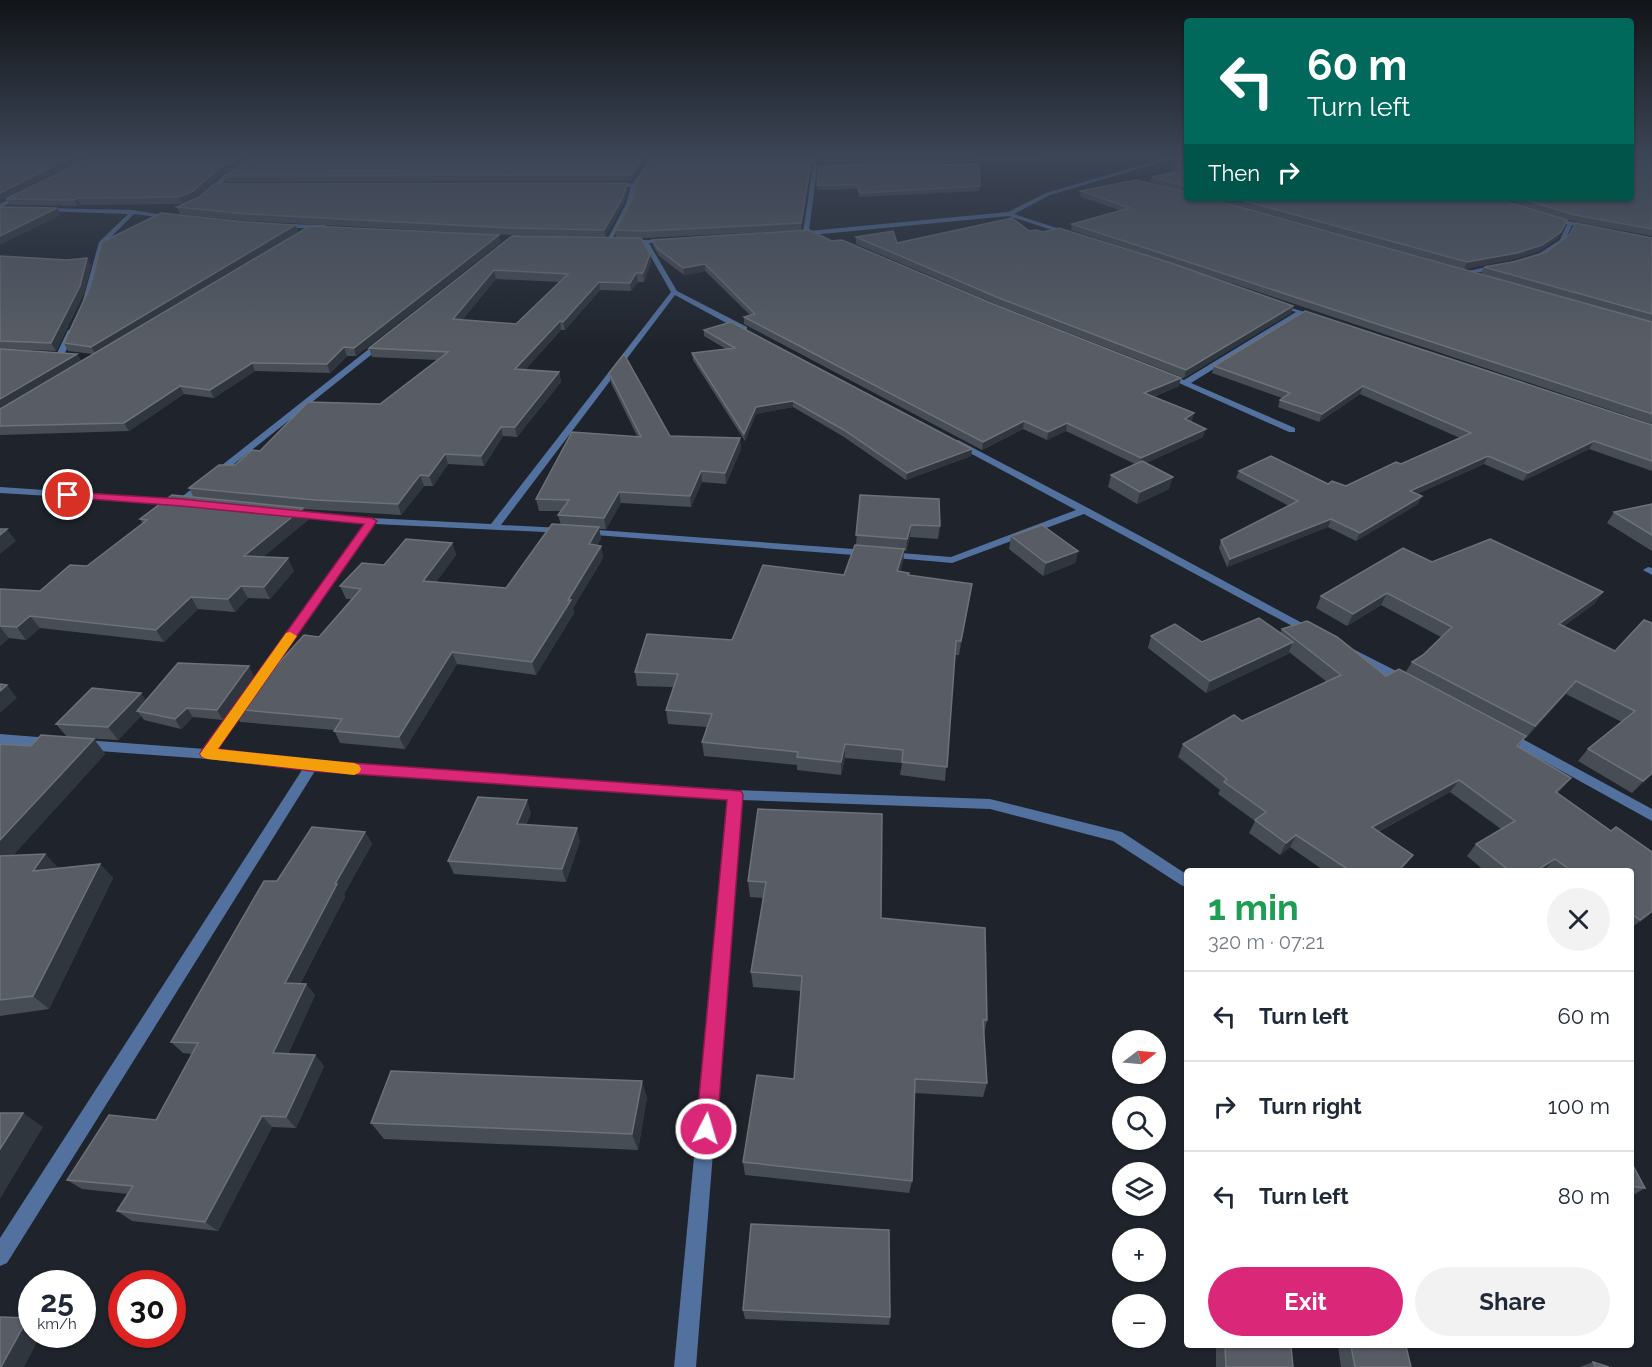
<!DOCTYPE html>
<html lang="en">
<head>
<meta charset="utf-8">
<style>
	:root { --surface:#fff; --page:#f2f2f3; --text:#1f2937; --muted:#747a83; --line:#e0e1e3; --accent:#db2777 }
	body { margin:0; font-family:Raleway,sans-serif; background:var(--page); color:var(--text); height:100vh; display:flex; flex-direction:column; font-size:22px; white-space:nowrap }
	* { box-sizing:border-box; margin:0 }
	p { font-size:20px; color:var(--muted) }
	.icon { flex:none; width:33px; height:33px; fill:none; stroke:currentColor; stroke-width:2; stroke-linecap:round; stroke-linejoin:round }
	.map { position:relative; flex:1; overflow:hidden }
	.drawer { position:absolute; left:1184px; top:868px; width:450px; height:480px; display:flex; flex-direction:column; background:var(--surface); border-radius:6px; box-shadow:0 2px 4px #0004 }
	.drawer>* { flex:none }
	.guide { position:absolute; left:1184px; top:18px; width:450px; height:183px; border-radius:6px; box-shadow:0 2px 4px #0004; background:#00695c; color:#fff; overflow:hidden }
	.needle { width:39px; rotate:74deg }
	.fabs { position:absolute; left:1112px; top:1030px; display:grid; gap:12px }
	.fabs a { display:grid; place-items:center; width:54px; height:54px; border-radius:50%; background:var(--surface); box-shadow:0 2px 4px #0004; font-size:30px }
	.speed { position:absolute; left:18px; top:1270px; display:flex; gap:12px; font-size:30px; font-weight:700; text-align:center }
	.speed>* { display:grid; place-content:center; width:78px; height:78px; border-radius:50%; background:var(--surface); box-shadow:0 2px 4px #0004; line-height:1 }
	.speed small { font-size:15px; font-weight:400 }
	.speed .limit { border:9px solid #d22; background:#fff; color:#111 }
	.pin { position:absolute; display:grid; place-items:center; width:51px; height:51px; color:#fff; margin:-26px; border:3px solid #fff; border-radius:50%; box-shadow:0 2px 6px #0007 }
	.me { position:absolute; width:66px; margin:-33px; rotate:5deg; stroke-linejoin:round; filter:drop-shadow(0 0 4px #0008) }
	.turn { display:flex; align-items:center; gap:21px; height:126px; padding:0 24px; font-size:27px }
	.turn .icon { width:78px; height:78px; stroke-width:2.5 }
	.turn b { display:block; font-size:42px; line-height:51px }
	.then { display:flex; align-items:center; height:57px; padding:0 24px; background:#0003; gap:12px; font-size:22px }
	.round { display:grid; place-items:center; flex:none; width:63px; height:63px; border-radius:32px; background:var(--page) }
	.headline { display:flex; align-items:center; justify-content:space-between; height:102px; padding:0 24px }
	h1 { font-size:36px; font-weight:700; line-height:45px; color:#1e9e55 }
	.button { display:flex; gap:12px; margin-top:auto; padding:12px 24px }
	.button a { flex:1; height:69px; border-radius:36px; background:var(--accent); color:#fff; font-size:24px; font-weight:700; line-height:69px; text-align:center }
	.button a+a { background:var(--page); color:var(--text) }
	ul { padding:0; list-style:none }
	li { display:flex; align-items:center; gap:18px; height:90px; padding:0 24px; border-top:2px solid var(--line) }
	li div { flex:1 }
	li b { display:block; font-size:22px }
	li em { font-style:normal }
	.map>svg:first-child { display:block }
</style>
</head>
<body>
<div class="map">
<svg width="1652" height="1367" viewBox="0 0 1652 1367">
	<rect width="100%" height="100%" fill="#1f242c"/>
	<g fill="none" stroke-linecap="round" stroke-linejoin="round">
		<path fill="#53719f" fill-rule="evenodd" d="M653 154H658L637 185 632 204 611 241 606 242 626 204 631 187 608 185 633 183Z
			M812 154H816L817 167 809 231 1008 212 1046 193 1179 154 1186 155 1050 195 1014 214 1072 233 1070 236 1009 216 801 236 798 234 803 232 813 167Z
			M1061 154H1081L1032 160 910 163Z
			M237 170 241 171 226 179 209 195H205V193L222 177Z
			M21 193 23 196 0 208V204Z
			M43 208 133 210 175 217 172 219 134 214 105 243 89 300 86 302 83 300 99 242 128 214 41 211Z
			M1550 216 1595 228 1592 230 1572 225C1558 267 1499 268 1462 275L1459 273 1514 261 1540 253 1560 240 1567 224 1548 219Z
			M279 224 325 225 328 227 325 229 277 227Z
			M627 240H669L667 243H649L677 291 747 327V331H741L675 295 501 525 562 528 565 529V533L375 524 266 680H258L256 677 258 674 365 523 291 516 286 513 288 511 372 518 491 524 671 292 643 243H625Z
			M1275 303 1321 317 1318 319 1302 314 1191 383 1295 428V432H1289L1161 375 1165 373 1184 380 1296 312 1275 305Z
			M68 330 75 332 63 357H57L56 355Z
			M379 341 386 343 184 504 0 493V487L179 499Z
			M958 440 1088 508 1317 631 1311 635 1307 634 1084 514 952 563 884 557 883 555 888 552 951 557 1076 510 955 445 954 443Z
			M585 529 867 550 872 553 867 556 582 534V530Z
			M1648 567 1652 568V575L1643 570Z
			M1353 649 1410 678 1412 681 1410 684H1402L1349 656 1347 653 1349 650Z
			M245 697 251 701 217 750 311 761 735 790 990 799 1122 832 1186 874V887L1181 885 1113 841 990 809 741 800 696 1367H674L728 800 315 771 7 1263 0 1266V1238L302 770 208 759 85 750 80 748 79 745 80 742 85 740 205 749 241 698Z
			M1506 730 1652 809V821L1502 738 1500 735 1502 732Z
			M0 734 50 738 55 740 56 743 55 746 50 748 0 744Z"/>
	</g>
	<path fill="#474d55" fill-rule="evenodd" d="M261 154H650L632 181 226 182 224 176Z
		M818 154H927L926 158 819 163Z
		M1149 154H1170L1159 158Z
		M1186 154V198L1652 322V424L1205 274 1293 306 1291 313 1184 378 998 305 856 244V237L897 243 1029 231 1043 232 1143 254 1071 230 1072 224 1120 210 1080 197 1081 191H1182L1150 182 1152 177 1176 172H1174L1175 166 1181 165 1171 161 1172 156Z
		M1630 154H1652V158L1631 160 1633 162 1652 159V236L1572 221 1499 198H1630Z
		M929 165 980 186 979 191 860 197 857 189 817 190V185Z
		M811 167 801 230 645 238 616 237 615 230 633 199Z
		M221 175 196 197 182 204 81 205 77 206 10 205 6 199Z
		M628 189 624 203 605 237 512 235 249 221 180 214 177 207Z
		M1212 198H1495L1558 238 1539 251 1514 259 1464 269Z
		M246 222 295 225 298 232 230 273 501 242 356 356H347L330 373 255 371 214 398 184 394 129 431 0 435V349L77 354 81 361 93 354 68 351 64 343Z
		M512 236 650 254 651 262 644 282H638L631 291 600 290 565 330H561L525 370 559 372 561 382 517 437 503 436 484 466 448 464 433 486H424L401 515 303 509 308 520 263 557 294 571 270 599 248 598 235 612 198 609 164 642 40 628 26 640 9 638 0 646V589L40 591 87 566 143 524 140 519 194 498 189 488 235 465 260 451 380 404 437 360 372 357 369 348ZM496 279 560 282 516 324 462 320Z
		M1652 238V322L1481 274 1484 267Z
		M652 240 832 241 1179 386 1153 397 1192 421 1191 422 1203 437 1146 463 1169 489 1137 504 1108 487 1111 475 1135 464 1066 431 1047 440 1023 429 982 450 744 324V317L750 315 705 271 684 275 659 256 653 246Z
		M0 256 67 260 87 258 91 265 84 293 56 351 0 349Z
		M704 330 972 449 971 456 906 480 844 437 793 407 756 414 745 441 693 360 692 353 726 349 704 336Z
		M1214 366 1652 425V471L1589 449 1523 481 1484 464 1417 494 1418 504 1356 541 1328 527 1227 567 1219 548 1221 540 1289 506 1236 478 1239 471 1346 486 1401 464 1460 438 1360 394 1319 422 1278 407 1280 400 1282 398 1212 373Z
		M609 373 670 436 740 438 741 449 726 484 702 482 691 507 621 503 606 529H599L601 539 597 545 601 546 603 558 573 608 574 613 536 675 457 664 405 749 340 743 334 730 240 722 233 709 277 665 319 637 351 599H346L340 586 384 565 452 543 456 555 436 582 506 588 561 525 558 515 561 511H539L536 499 637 436 611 383Z
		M860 495 940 526 938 539 910 537 906 551H904L903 562 900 572 908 576 972 584 959 655H955L945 781 900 775 902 763 845 758 841 775 797 770V765L704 756 702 742 707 727 668 724 666 710 674 687 637 686 635 672 732 640 844 575 856 545Z
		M1652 504V551L1607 523 1614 512Z
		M1011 536 1078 551 1075 563 1043 576 1009 549Z
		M1490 539 1603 592 1594 604 1564 626 1615 651 1644 620 1652 623V774L1632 793 1578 761 1588 749 1622 722 1566 694 1526 738 1525 737 1518 747 1571 778 1557 793 1611 831 1616 827 1652 852V913L1630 929V872H1545L1544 871 1543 872H1486L1467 856 1476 844 1501 829 1450 792 1378 832 1413 855 1400 872H1326L1290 847 1280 855 1249 833 1255 821 1218 794 1220 790 1178 757 1183 744 1234 715 1242 721 1327 682 1289 652 1288 654 1206 693 1148 648 1151 636 1175 624 1202 642 1259 618 1280 633 1282 629 1307 621 1337 637 1386 676 1399 669 1405 673 1412 662 1423 655 1441 637 1381 605 1347 626 1316 608 1321 596 1403 548 1432 562Z
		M254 676 223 720 193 717 181 729 144 720 141 716 118 740 67 737 56 724 146 700Z
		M94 739 105 754 13 855 45 854 58 868 100 864 113 878 49 1009 0 1016V744L31 746Z
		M758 809 881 918 987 1020 984 1034 987 1083 983 1097 915 1093 912 1181 909 1193 745 1175 743 1162 794 1079 801 991 753 987 751 972 763 898 750 897 748 881Z
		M531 813 526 825 580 841 566 882 454 874 448 861Z
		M365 832 372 844 344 894 345 897 300 984H306L315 995 288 1054 315 1055 324 1066 296 1128 272 1127 218 1231 132 1221 117 1211 128 1194 82 1189 67 1180 156 1120 192 1054 183 1053 171 1042Z
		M647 1097 638 1150 384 1139 371 1123Z
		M1186 1146V1163L1185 1149Z
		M1630 1160 1645 1188 1630 1197Z
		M743 1310 890 1317 889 1325 745 1319Z
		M1216 1346H1291L1293 1367H1216Z
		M1338 1346H1406L1411 1367H1341Z
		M1593 1362 1609 1367H1580Z"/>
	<path fill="#30363e" d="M81 154H97L55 173 0 201V193L52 167Z
		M247 154H260L221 175 196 197 182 204 179 197 218 169Z
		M645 154H650L632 181 631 175Z
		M1160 154H1170L1159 158Z
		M1652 154V158L1630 160 1633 155Z
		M811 161V167L801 230V223Z
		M627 183 628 189 624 203 605 237 604 230Z
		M78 198 81 205 77 206 74 200Z
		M57 208 61 215 0 245V236Z
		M295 225 298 232 96 355 91 347Z
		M1561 232 1558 238 1539 251 1514 259 1464 269 1467 262Z
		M499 235 501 242 356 356 354 348Z
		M650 254 651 262 644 282 643 273Z
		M87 258 91 265 84 293 56 351 51 343Z
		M705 264V271L684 275 683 268Z
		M494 270 496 279 455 328 453 319Z
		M636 273 638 282 631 291 630 283Z
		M599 282 600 290 565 330 563 322Z
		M1293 306 1291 313 1184 378 1186 370Z
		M560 321 561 330 517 379 515 369Z
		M344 347 347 356 330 373 327 364Z
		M77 354 82 362 0 410V399Z
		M252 363 255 371 214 398 210 390Z
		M559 372 561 382 517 437 515 427Z
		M1181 378 1179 386 1142 401 1144 393Z
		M180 386 184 394 129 431 124 423Z
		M1363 386 1360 394 1319 422 1322 414Z
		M793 401V407L756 414 745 441 744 434 756 407Z
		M1194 413 1192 421 1182 427 1185 419Z
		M1024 421 1023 429 982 450 983 442Z
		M1067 423 1066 431 1047 440 1048 432Z
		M501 427 503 436 484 466 481 456Z
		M1206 429 1203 437 1139 466 1141 458Z
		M740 438 741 449 726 484 725 473Z
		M1594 441 1589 449 1523 481 1528 473Z
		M972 449 971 456 906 480 907 473Z
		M445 454 448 464 433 486 429 476Z
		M1488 456 1484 464 1406 499 1410 491Z
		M701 471 702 482 691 507 690 496Z
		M420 475 424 486 401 515 398 504Z
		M1173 477 1169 489 1137 504 1140 492Z
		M619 492 621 503 606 529 604 518Z
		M1422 496 1418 504 1356 541 1360 533Z
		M303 508 308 520 250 568 244 556Z
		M1331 519 1328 527 1227 567 1230 559Z
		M911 525 910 537 906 551 907 539Z
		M599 527 601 539 591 556 589 544Z
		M7 529 16 541 0 554V535Z
		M452 543 456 555 428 593 423 581Z
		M601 546 603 558 573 608 574 613 536 675 532 662 568 600Z
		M904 549 903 562 897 585V571Z
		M1078 551 1075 563 1043 576 1046 563Z
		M288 558 294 571 270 599 264 587Z
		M972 584 970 598 959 655 961 641Z
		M241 586 248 598 235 612 228 599Z
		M1603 592 1594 604 1550 636 1559 624Z
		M1387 593 1381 605 1347 626 1353 614Z
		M191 597 198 609 164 642 156 630Z
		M30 616 40 628 26 640 17 627Z
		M0 627 9 638 0 646Z
		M1293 642 1288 654 1206 693 1210 681Z
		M452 652 457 664 405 749 399 737Z
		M249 666 254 676 223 720 217 710Z
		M1576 681 1566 694 1526 738 1535 726Z
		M7 685 17 698 0 713V691Z
		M141 693 150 706 137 711 141 716 118 740 108 727Z
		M187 708 193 717 181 729 175 719Z
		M94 739 105 754 0 870V840Z
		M845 744V758L841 775V762Z
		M1652 773V774L1632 793 1643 781Z
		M1571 778 1561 790 1546 805 1556 792Z
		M1459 780 1450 792 1364 839 1372 827Z
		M527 800 531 813 521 837 517 824Z
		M577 828 580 841 566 882 562 869Z
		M365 832 372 844 344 894 345 897 294 995 285 983 335 884Z
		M1296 835 1290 847 1280 855 1286 843Z
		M45 854 58 868 33 871Z
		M1413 855 1400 872H1397Z
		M1555 859 1543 872H1534Z
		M100 864 113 878 49 1009 33 996Z
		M1652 911V913L1630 929 1640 920Z
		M306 984 315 995 283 1064 273 1053Z
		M315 1055 324 1066 296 1128 286 1117Z
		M642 1081 647 1097 638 1150 632 1134Z
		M23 1113 43 1127 0 1199V1149Z
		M262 1116 272 1127 218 1231 205 1222Z
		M28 1318 32 1319V1335H41L24 1367H1Z"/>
	<path fill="#585d65" stroke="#6d7279" stroke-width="1.5" fill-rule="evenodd" d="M0 154H81L52 167 0 193Z
		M98 154H247L218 169 193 191 179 197 78 198 74 200 6 199Z
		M261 154H645L631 175 224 176Z
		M656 154H810L811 161 801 223 644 231 615 230 633 199 638 180Z
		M819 154H875L819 157Z
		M1176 154H1186V161L1172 156Z
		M1630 154H1634L1633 155 1631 160 1633 162 1652 159V229L1575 215 1519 198H1630Z
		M929 162V165L979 164 980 186 860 193 857 185H817L819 166Z
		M1186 163V169L1175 166Z
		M1186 170V186L1152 177Z
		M1136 180 1186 192V198H1208L1652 322V414L1072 224 1130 208 1081 191Z
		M627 183 623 197 604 230 511 228 247 214 177 207 199 197 214 184Z
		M1234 198H1495L1567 220 1561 232 1542 245 1517 253 1467 262Z
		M0 207 57 208 0 236Z
		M161 213 246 222 295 225 91 347 64 343 90 287 102 242Z
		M1012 218 1029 231 1036 230 1043 232 1059 228 1171 263 1293 306 1186 370 999 298 856 237 893 231 897 243Z
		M1576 223 1652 238V314L1484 267 1518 261 1547 252 1570 234Z
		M310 226 499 235 354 348 344 347 327 364 252 363 210 390 180 386 124 423 0 426V409Z
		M809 230 832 241 842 240 993 304 1181 378 1144 393 1194 413 1185 419 1206 429 1141 458 1067 423 1048 432 1024 421 983 442 744 317 755 314 705 264 683 268 658 249 652 240Z
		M512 236 641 238 650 254 643 273H636L630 283 599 282 563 322 560 321 515 369 559 372 515 427H501L481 456 445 454 429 476 420 475 398 504 315 500 189 488 219 465H235L252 450 260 451 308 402 380 404 448 352 369 348ZM494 270 568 274 516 324 453 319Z
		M0 256 67 260 87 258 80 286 51 343 0 341Z
		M1305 311 1652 425V461L1594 441 1528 473 1488 456 1410 491 1422 496 1360 533 1331 519 1230 559 1221 540 1298 501 1239 471 1271 456 1328 484 1332 481 1346 486 1396 462 1401 464 1471 433 1363 386 1322 414 1280 400 1290 393 1214 366Z
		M731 322 972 449 907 473 844 430 793 401 756 407 744 434 692 353 735 348 704 330Z
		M0 349 77 354 0 399Z
		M624 354 670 436 740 438 725 473 701 471 690 496 619 492 604 518 558 515 569 500 536 499 572 432 641 437 609 373Z
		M1142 461 1173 477 1140 492 1111 475Z
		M172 495 303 508 244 556 288 558 264 587 241 586 228 599 191 597 156 630 30 616 17 627 0 626V589L40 591 70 565 87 566 147 520 140 519Z
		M860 495 939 499 940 526 911 525 907 539 856 535Z
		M1652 504V535L1614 512Z
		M552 524 599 527 589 544 601 546 568 600H571L532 662 452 652 399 737 334 731 342 719 233 709 265 664 277 665 304 635 319 637 361 589 340 586 362 563 384 565 406 539 452 543 423 581 506 588Z
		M1042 525 1078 551 1046 563 1011 536Z
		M0 529H7L0 535Z
		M1490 539 1603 592 1559 624 1615 651 1644 620 1652 623V773L1643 781 1588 749 1635 711 1576 681 1535 726 1412 662 1423 655 1452 627 1387 593 1353 614 1321 596 1403 548 1432 562Z
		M855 545 904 549 897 571 909 573 908 575 972 584 961 641H956L947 767 902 762 903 750 845 744 841 762 797 757 798 752 702 742 712 714 666 710 678 674 635 672 647 634 732 640 763 565 844 575Z
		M1259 618 1293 642 1210 681 1151 636 1175 624 1202 642Z
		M1307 621 1337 637 1386 676 1399 669 1526 736 1517 746 1571 778 1556 792 1611 831 1616 827 1652 852V911L1640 920 1630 913V872H1573L1555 859 1534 872H1511L1476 844 1515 821 1459 780 1372 827 1413 855 1397 872H1352L1296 835 1286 843 1255 820 1266 812 1224 782 1227 779 1183 744 1234 715 1242 721 1341 675 1282 629Z
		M178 663 249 666 217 710 187 708 175 719 137 711Z
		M0 684 7 685 0 691Z
		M92 688 141 693 108 727 56 724Z
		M41 735 94 739 0 840V744L31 746Z
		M478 797 527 800 517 824 577 828 562 869 448 861Z
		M758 809 882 814 881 918 985 928 987 1020H983L987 1083 915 1079 912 1181 743 1162 757 1075 794 1079 802 976 751 972 766 882 748 881Z
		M312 827 365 832 335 884H337L285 983 306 984 273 1053 315 1055 286 1117 262 1116 205 1222 117 1211 133 1186 67 1180 109 1115 156 1120 198 1043 171 1042 264 881H277Z
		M45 854 33 871 100 864 33 996 0 1000V856Z
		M391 1071 642 1081 632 1134 371 1123Z
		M0 1113H23L0 1149Z
		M1630 1160 1645 1188 1630 1186Z
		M751 1224 889 1230 890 1317 743 1310Z
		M0 1317 28 1318 1 1367H0Z
		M1225 1346H1291L1293 1367H1226Z
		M1351 1346H1406L1411 1367H1355Z
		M1593 1362 1609 1367H1595Z"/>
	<linearGradient id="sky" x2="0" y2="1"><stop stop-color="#111418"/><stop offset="0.45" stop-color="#3c4556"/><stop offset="1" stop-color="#3c4556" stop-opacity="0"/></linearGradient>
	<rect width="1652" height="346" fill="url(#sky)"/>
	<path fill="#db2777" stroke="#8e194d" stroke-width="1.5" d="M68 492 181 499 372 518 377 521 218 749 311 760 741 791 743 795 717 1129 714 1136 706 1139 699 1136 696 1129 727 800 311 771 202 757 200 754 202 750 364 524 181 506 64 497 62 495Z"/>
	<path fill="#f59e0b" d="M290 632 297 636 218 749 354 763 359 765 361 769 359 773 354 775 207 759 202 757 200 754 286 633Z"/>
</svg>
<div class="fabs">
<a><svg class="needle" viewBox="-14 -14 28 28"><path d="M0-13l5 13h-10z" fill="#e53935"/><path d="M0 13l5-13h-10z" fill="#747a83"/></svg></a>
<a><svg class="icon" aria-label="search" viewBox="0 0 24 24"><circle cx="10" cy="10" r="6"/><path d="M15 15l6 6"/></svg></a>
<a><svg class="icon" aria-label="layers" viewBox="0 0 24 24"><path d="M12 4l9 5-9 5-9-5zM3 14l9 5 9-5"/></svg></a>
<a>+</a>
<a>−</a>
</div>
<div class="speed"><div>25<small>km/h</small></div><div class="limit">30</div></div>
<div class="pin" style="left:68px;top:495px;background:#d93025"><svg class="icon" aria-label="arrive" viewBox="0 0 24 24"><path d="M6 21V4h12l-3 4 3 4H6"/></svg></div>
<svg class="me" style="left:706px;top:1129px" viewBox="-20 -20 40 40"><circle r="17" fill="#db2777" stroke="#fff" stroke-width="3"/><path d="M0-11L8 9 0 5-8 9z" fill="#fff"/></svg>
<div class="guide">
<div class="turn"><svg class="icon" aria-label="left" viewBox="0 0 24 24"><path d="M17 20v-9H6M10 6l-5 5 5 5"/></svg><div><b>60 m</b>Turn left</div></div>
<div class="then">Then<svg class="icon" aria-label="right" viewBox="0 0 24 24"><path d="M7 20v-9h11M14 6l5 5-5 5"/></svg></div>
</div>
<section class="drawer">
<div class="headline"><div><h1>1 min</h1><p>320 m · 07:21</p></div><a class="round"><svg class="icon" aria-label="close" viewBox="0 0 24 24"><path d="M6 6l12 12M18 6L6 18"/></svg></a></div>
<ul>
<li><svg class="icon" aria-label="left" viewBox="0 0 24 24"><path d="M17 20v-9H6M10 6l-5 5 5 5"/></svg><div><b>Turn left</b></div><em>60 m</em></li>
<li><svg class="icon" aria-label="right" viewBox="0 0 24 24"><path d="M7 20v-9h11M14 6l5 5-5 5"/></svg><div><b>Turn right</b></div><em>100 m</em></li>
<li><svg class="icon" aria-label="left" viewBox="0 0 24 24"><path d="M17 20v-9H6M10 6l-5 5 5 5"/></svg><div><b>Turn left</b></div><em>80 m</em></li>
</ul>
<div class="button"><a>Exit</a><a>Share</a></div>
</section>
</div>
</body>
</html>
